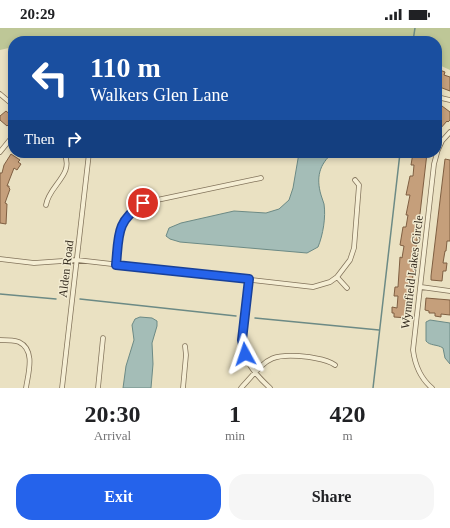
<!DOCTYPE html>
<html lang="en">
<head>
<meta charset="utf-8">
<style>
	:root { --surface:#fff; --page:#f6f6f6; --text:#202124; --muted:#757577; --accent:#2563eb }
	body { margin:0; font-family:"Times New Roman",serif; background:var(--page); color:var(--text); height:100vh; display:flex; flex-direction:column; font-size:15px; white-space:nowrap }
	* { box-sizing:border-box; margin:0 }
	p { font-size:13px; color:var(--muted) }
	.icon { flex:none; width:22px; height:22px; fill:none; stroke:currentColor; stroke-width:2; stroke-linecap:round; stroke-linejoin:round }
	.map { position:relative; height:360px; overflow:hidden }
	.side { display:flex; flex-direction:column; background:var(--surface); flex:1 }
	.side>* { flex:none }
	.top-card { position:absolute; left:8px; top:8px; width:434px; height:122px; border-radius:16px; box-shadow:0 2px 6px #0003; background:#1a4fa0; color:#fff; overflow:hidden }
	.pin { position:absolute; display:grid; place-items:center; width:34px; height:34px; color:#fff; margin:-17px; border:2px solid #fff; border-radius:50%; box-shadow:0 1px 4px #0007 }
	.me { position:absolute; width:44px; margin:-22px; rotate:355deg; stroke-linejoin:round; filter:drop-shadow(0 0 3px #0008) }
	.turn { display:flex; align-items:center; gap:14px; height:84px; padding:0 16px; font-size:18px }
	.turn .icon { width:52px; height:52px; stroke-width:2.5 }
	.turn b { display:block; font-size:28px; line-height:34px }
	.then { display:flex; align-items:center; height:38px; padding:0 16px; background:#0003; gap:8px; font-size:15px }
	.eta { display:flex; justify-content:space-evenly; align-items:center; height:68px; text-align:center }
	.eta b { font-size:24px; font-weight:700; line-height:28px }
	.button { display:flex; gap:8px; margin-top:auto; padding:8px 16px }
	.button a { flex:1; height:46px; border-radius:16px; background:var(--accent); color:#fff; font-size:16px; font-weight:700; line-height:46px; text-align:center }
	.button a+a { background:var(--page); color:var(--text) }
	.status { display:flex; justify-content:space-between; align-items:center; height:28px; padding:0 20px; background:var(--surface); direction:ltr }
	.status svg { height:11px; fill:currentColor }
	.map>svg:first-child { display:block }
</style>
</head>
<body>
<div class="status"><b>20:29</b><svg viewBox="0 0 49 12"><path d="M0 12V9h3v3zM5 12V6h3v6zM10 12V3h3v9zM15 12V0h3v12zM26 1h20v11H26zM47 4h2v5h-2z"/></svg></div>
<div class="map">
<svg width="450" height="360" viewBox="0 0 450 360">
	<rect width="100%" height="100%" fill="#eae1c2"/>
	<path fill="#bec797" d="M0 0H450V42L437 36V13H148L142 11H125L95 9 66 8 45 11 36 13H13V19L0 22Z"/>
	<path fill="#a4bdb7" stroke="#6c8a85" d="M299 125H333C319 136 316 150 321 167 322 170 323 173 324 176 326 189 323 207 318 219L307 225 180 214 170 211 166 208 169 200 181 195 234 183 266 185 279 181 289 172 293 160Z
		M140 289 152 290 157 293V298L152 315 153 336 151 360H123L126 338 134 312 132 297 135 291Z
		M430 292 450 295V336L445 330 443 320C437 316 430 318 426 313V294Z"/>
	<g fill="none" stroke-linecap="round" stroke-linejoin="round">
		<path stroke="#6c8a85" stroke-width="1.5" d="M413 13 415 0
			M0 266 56 271
			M80 271 236 288
			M255 290 379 302
			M373 360 400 125"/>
	</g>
	<path fill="#c59f7b" stroke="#7f5f42" d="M437 41 445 44 444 47 450 49V63L437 58Z
		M442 78 450 84V92L448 94 447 93 440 101 437 98V84Z
		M6 83 13 89V95L11 94 7 98 0 92V88Z
		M413 125H427L408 290 394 289V285H392V279L397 280 398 268H394L395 259H398L400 229 402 230 404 218 400 217 403 199H406L408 187H406L410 167H406L410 148H413L414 137H411Z
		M11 126 20 132 18 134 21 136 17 142 14 140 7 158H9V160L10 161 5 175 7 176 6 196 0 195V145H2L4 137Z
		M445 131 450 132V213H447L446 223H445L443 235H447L446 243H443L442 253 431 252V248Z
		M426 270 450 272V287L441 286V289L435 288V285H429V283L425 282Z"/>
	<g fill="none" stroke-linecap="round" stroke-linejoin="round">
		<defs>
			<path id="street" d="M0 66 13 77
				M437 69 450 72
				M0 124 13 108
				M437 124 442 113 450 104
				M46 177C49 157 75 147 64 125
				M0 231 34 235 77 232 313 259 330 254 337 249 350 232 354 220 359 157 355 152
				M116 237C119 206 116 194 143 175L261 150
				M337 249 347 260
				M249 251 242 312C243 333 256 347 270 360
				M421 259 450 263
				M0 312C6 312 14 312 19 314 36 322 28 346 26 360
				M62 360 89 125
				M98 360 103 310
				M183 360 186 327 185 318
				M241 360C267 332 267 324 309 329 318 331 327 331 335 337
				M432 360C420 350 415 337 413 322L434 136 437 125"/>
		</defs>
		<use href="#street" stroke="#82735b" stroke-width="5.5"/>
		<use href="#street" stroke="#f5eed4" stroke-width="4"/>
	</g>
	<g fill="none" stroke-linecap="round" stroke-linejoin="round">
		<defs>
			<path id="route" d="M143 175C116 194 119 206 116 237L249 251 242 312 245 326"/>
		</defs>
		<use href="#route" stroke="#184099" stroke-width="10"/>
		<use href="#route" stroke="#2563eb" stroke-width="7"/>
	</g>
	<g text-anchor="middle" stroke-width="3" stroke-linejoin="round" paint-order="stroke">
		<g font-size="12" fill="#332a1e" stroke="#f2ebd1">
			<text transform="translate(66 241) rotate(-83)" y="4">Alden Road</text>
			<text transform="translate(412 244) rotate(-83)" y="4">Wynnfield Lakes Circle</text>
		</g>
	</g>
</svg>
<div class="pin" style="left:143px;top:175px;background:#d93025"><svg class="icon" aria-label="arrive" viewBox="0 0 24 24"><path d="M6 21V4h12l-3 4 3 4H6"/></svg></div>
<svg class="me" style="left:245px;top:326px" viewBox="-20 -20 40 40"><path d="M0-17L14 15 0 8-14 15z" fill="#2563eb" stroke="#fff" stroke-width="4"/></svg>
<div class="top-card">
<div class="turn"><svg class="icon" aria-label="left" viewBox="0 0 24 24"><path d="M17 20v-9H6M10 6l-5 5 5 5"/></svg><div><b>110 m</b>Walkers Glen Lane</div></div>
<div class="then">Then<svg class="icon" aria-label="right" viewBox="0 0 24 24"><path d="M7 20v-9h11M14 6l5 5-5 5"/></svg></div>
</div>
</div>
<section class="side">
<div class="eta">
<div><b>20:30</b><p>Arrival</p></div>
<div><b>1</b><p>min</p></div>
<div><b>420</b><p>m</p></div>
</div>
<div class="button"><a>Exit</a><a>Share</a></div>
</section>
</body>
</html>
